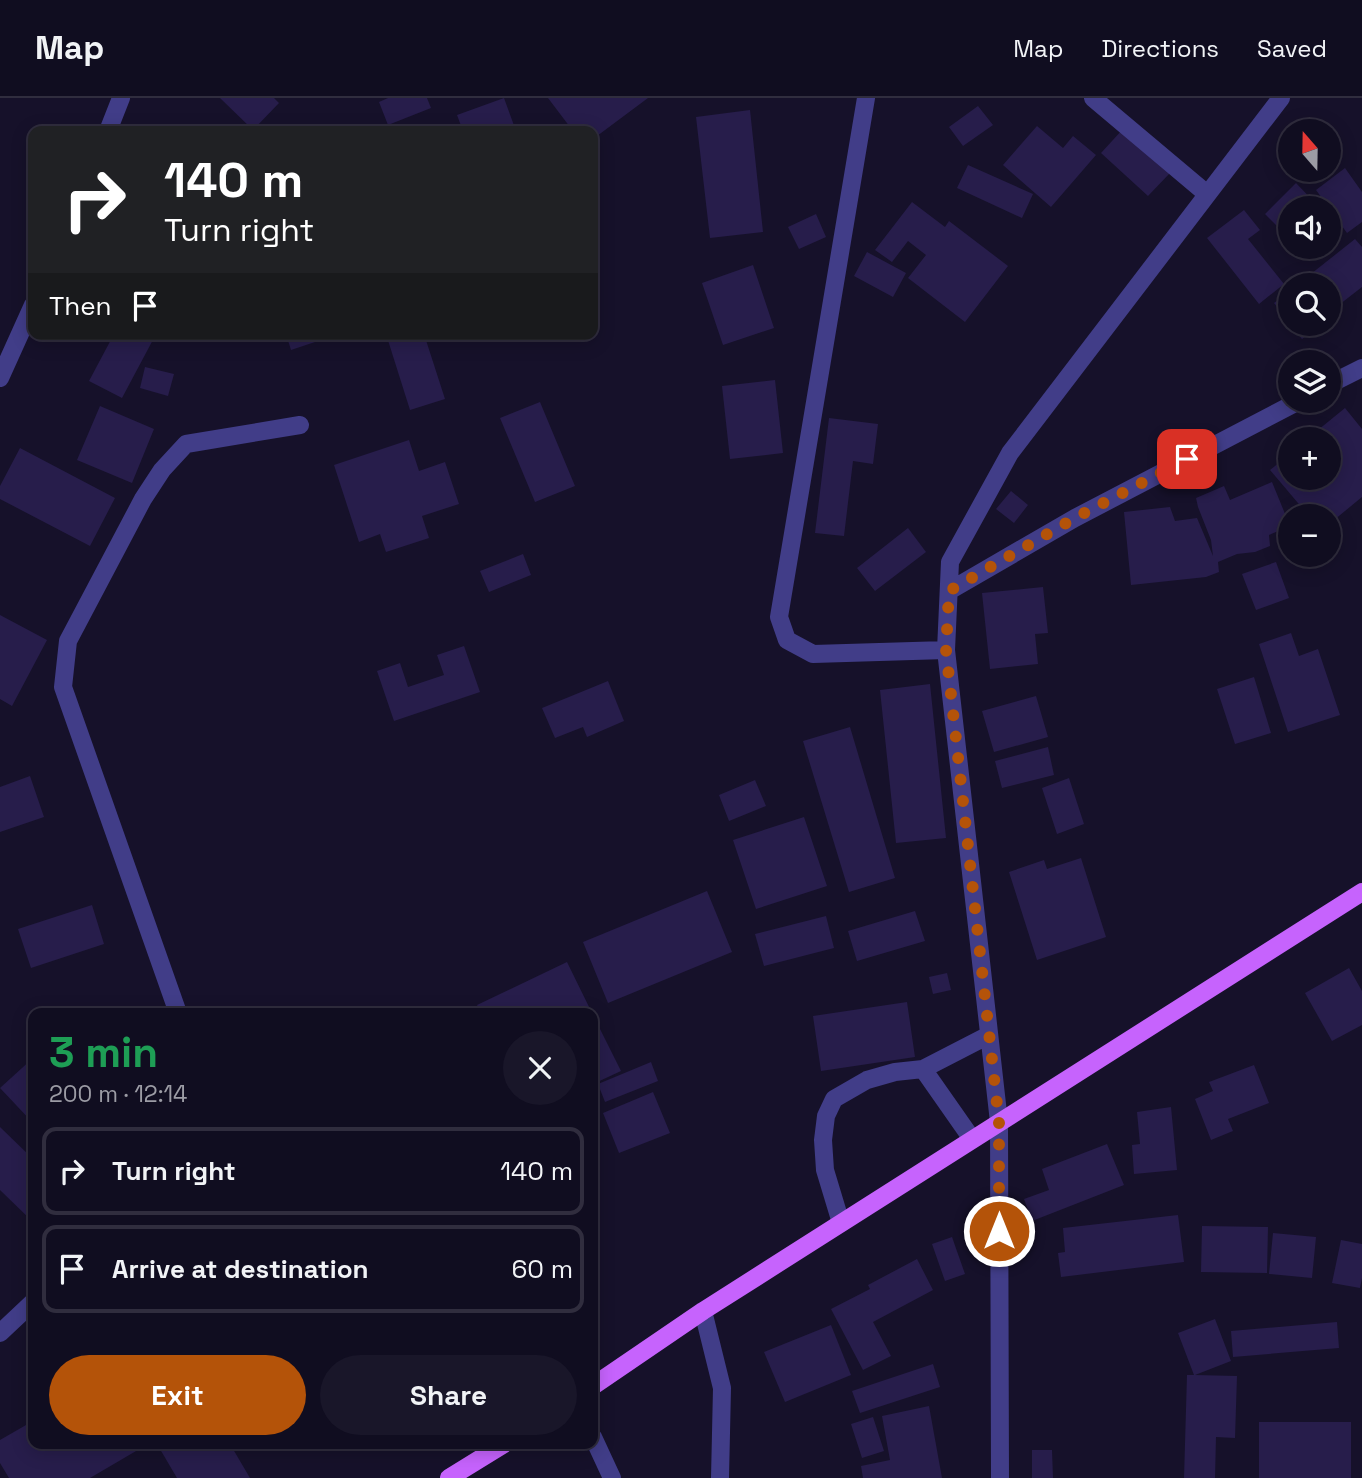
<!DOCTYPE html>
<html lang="en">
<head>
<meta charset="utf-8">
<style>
	:root { --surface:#100d20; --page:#191629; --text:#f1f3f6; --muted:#9c9ca5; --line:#302d3e; --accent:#b45309 }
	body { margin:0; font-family:"Space Grotesk",sans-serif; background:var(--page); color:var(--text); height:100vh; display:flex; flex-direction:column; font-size:26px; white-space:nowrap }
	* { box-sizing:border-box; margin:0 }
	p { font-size:23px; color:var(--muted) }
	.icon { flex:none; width:38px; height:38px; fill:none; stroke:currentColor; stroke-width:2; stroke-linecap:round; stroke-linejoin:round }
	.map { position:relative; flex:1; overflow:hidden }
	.sheet { position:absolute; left:28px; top:910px; width:570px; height:441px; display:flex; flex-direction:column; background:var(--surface); border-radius:14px; box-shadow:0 4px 18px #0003,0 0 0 2px var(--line) }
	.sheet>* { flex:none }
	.banner { position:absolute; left:28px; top:28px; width:570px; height:214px; border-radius:14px; box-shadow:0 4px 18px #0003,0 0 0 2px var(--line); background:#202124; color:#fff; overflow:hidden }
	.needle { width:46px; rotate:340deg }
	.tools { position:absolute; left:1278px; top:21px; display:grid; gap:14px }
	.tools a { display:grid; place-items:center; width:63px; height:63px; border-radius:50%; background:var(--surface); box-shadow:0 4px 18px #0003,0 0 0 2px var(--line); font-size:35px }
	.pin { position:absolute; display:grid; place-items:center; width:60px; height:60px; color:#fff; margin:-30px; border-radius:14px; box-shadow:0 4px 10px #0006 }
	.me { position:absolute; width:77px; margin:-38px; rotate:0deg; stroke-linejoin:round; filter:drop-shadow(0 0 5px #0008) }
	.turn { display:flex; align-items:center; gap:24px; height:147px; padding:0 21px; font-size:32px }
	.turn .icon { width:91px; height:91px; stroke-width:2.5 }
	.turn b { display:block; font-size:49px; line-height:60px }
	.then { display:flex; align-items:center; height:66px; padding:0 21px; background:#0003; gap:14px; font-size:26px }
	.round { display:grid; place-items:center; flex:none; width:74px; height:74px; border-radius:37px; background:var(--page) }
	.head { display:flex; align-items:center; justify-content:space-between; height:119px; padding:0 21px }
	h1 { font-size:42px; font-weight:600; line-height:52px; color:#1e9e55 }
	.action { display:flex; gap:14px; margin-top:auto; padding:14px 21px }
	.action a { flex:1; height:80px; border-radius:42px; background:var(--accent); color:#fff; font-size:28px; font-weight:600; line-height:80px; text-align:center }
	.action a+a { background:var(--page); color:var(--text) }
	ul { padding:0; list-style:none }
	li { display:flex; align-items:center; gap:21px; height:88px; margin:0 14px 10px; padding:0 7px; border:4px solid var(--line); border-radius:14px }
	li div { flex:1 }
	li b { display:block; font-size:26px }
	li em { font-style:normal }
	header { display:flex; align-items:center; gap:42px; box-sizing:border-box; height:98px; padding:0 35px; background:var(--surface); border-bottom:2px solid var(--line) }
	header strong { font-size:33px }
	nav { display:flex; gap:38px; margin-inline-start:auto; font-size:24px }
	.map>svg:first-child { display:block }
</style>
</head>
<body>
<header>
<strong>Map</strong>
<nav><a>Map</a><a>Directions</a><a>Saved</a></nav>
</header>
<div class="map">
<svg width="1362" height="1380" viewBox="0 0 1362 1380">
	<rect width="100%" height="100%" fill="#16112a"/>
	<path fill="#271d4b" d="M220 0H274L279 5 253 32Z
		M388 0H427L431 10 388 27 379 4Z
		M504 0 516 33H463L457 17Z
		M548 0H648L593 41V33H573Z
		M978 8 993 27 963 48 949 29Z
		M750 12 763 134 710 140 696 19Z
		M1037 28 1063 50 1073 38 1096 57 1051 109 1003 67Z
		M1123 31 1170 75 1148 98 1101 55Z
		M968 67 1033 96 1022 120 957 90Z
		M1345 70 1362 94V124L1347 135 1316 92Z
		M1296 85 1320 110H1290V124L1281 132 1265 116Z
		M912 104 945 129 949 123 1008 168 965 224 908 180 926 157 908 143 892 164 875 152Z
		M1244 112 1260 132 1248 141 1284 186 1259 206 1207 140Z
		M816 116 826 139 799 151 788 129Z
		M1328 119 1342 134 1328 147Z
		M1355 141 1362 149V189L1335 210 1338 213 1328 221V187H1297Z
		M867 154 906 175 893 199 854 178Z
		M753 167 774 230 723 247 702 185Z
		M1290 193V225L1274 205Z
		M1290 226H1322L1302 241Z
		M114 236H151L155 238 122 300 89 283Z
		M286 236H312L315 244 291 252Z
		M386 236H424L445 301 410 312Z
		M145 269 174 276 168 298 140 290Z
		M775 282 783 355 730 361 722 288Z
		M540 304 575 388 535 404 500 320Z
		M100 308 154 331 132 385 77 362Z
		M1345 310 1362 331V399L1328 427V418H1309L1270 372 1290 356V380H1328V341H1307Z
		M829 320 878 326 873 366 853 363 844 438 815 435Z
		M409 342 419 373 445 364 459 406 422 418 429 440 386 454 380 436 359 444 334 367Z
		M20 350 115 400 90 448 0 401V388Z
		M1272 384 1290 428 1269 437 1270 448 1255 454 1237 456 1218 464 1219 474 1206 479 1131 487 1124 414 1170 409 1175 423 1197 420 1213 458 1211 442 1198 409 1196 400 1224 388 1230 402Z
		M1011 393 1028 407 1014 425 996 411Z
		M908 430 926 454 875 493 857 470Z
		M523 456 531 477 489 494 480 473Z
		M1276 464 1289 500 1256 512 1242 476Z
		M1043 489 1048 535 1035 536 1038 566 990 571 982 495Z
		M0 517 47 542 12 608 0 601Z
		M1291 535 1299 558 1318 551 1340 617 1288 634 1259 546Z
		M464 548 480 594 394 623 377 573 400 565 408 589 444 577 437 557Z
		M1254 579 1271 635 1235 646 1217 591Z
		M608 583 624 623 587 639 583 629 555 640 542 610Z
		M930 586 946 740 896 745 880 592Z
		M1036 598 1048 639 994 654 982 613Z
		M850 629 895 780 849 794 803 643Z
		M1048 649 1054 677 1002 690 995 663Z
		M30 678 44 719 0 734V689Z
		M1069 680 1084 726 1057 736 1042 690Z
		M755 682 766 708 729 723 719 697Z
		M804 719 827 788 756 811 733 742Z
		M1081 760 1106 839 1037 862 1009 774 1044 762 1047 771Z
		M707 793 732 854 608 905 583 844Z
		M92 807 104 846 31 870 18 831Z
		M915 813 925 843 857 863 848 833Z
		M826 818 834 850 764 868 755 836Z
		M567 864 592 915H481L477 907Z
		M1349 870 1362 893V927L1332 943 1305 895Z
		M947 875 951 892 933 896 929 879Z
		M907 904 915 959 821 973 813 918Z
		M593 917 621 973 593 986Z
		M33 960V1025L0 990Z
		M651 964 658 983 605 1004 598 986Z
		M1254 967 1269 1005 1228 1021 1233 1033 1211 1042 1195 1001 1213 993 1209 984Z
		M653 994 670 1035 619 1055 603 1015Z
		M1171 1009 1177 1072 1134 1076 1132 1047 1140 1046 1137 1014Z
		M0 1029 33 1061V1124L0 1092Z
		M1107 1046 1124 1087 1032 1123 1024 1101 1049 1092 1042 1071Z
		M1178 1117 1184 1164 1061 1179 1058 1155 1065 1154 1063 1130Z
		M1202 1128 1268 1129 1267 1175 1201 1174Z
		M1273 1135 1316 1139 1312 1180 1269 1176Z
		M952 1139 965 1176 945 1183 932 1146Z
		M1341 1142 1362 1146V1180L1360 1190 1332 1185Z
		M917 1161 933 1192 873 1224 891 1258 863 1272 831 1211 870 1191 868 1187Z
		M1215 1221 1231 1263 1195 1277 1237 1278 1235 1340 1216 1339 1215 1380H1184L1187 1277H1194L1178 1235Z
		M1337 1224 1339 1250 1233 1259 1231 1233Z
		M831 1227 851 1277 785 1304 764 1254Z
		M933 1266 940 1289 860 1315 852 1293Z
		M929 1308 942 1380H863L861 1368 890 1362 882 1318Z
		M873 1319 884 1353 862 1360 851 1326Z
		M33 1323V1346H148L90 1380H9L0 1365V1342Z
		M1259 1324H1351V1380H1259Z
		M157 1346H230L250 1380H177Z
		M1032 1352H1052L1053 1380H1032Z"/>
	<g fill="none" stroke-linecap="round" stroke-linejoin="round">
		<path stroke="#413d88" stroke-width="18" d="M866 0 779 519 787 542 813 556 946 552
			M1093 0 1207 96
			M108 33 121 0
			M0 280 33 207
			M1328 287 1362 270
			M949 493 1075 420 1299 303
			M178 915 63 589 68 543 143 401 162 372 186 346 300 327
			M923 971 989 937
			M841 1125 825 1072 823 1042 826 1018 834 1001 867 982 895 974 923 971 972 1041
			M703 1213 722 1290 720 1380
			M0 1235 33 1204
			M593 1339 612 1380
			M1000 1380 999 1024 946 552 950 464 1010 355 1281 0"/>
		<path stroke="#c663fd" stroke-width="18" d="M593 1288 703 1213 1362 794
			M449 1380 504 1346"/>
	</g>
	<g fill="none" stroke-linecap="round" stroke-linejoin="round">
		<path stroke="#b45309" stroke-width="12" stroke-dasharray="0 21.6" d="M999 1133V1024L946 552 949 493 1075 420 1187 361"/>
	</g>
</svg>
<div class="tools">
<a><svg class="needle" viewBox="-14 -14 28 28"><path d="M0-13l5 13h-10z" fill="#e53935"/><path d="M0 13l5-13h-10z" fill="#9c9ca5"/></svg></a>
<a><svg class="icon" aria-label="sound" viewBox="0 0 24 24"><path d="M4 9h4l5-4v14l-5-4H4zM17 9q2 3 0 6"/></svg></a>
<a><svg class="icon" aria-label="search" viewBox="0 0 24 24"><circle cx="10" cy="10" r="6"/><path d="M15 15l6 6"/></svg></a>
<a><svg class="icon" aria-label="layers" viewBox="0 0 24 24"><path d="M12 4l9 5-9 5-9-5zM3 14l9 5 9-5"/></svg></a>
<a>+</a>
<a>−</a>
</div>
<div class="pin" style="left:1187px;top:361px;background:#d93025"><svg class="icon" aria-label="arrive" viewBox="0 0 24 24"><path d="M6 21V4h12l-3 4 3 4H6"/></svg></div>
<svg class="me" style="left:999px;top:1133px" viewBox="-20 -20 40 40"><circle r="17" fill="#b45309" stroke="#fff" stroke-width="3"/><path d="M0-11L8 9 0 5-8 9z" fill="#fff"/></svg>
<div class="banner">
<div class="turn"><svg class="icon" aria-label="right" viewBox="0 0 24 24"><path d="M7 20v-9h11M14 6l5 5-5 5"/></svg><div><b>140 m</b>Turn right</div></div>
<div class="then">Then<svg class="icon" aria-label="arrive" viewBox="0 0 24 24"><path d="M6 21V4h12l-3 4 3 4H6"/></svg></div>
</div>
<section class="sheet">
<div class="head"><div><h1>3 min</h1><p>200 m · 12:14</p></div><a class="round"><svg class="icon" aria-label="close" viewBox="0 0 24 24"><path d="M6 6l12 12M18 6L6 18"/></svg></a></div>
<ul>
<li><svg class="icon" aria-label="right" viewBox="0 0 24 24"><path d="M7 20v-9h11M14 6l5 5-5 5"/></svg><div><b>Turn right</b></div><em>140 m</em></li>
<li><svg class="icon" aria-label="arrive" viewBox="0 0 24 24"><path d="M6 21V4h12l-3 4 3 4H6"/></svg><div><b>Arrive at destination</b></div><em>60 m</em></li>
</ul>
<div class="action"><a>Exit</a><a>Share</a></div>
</section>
</div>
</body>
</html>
